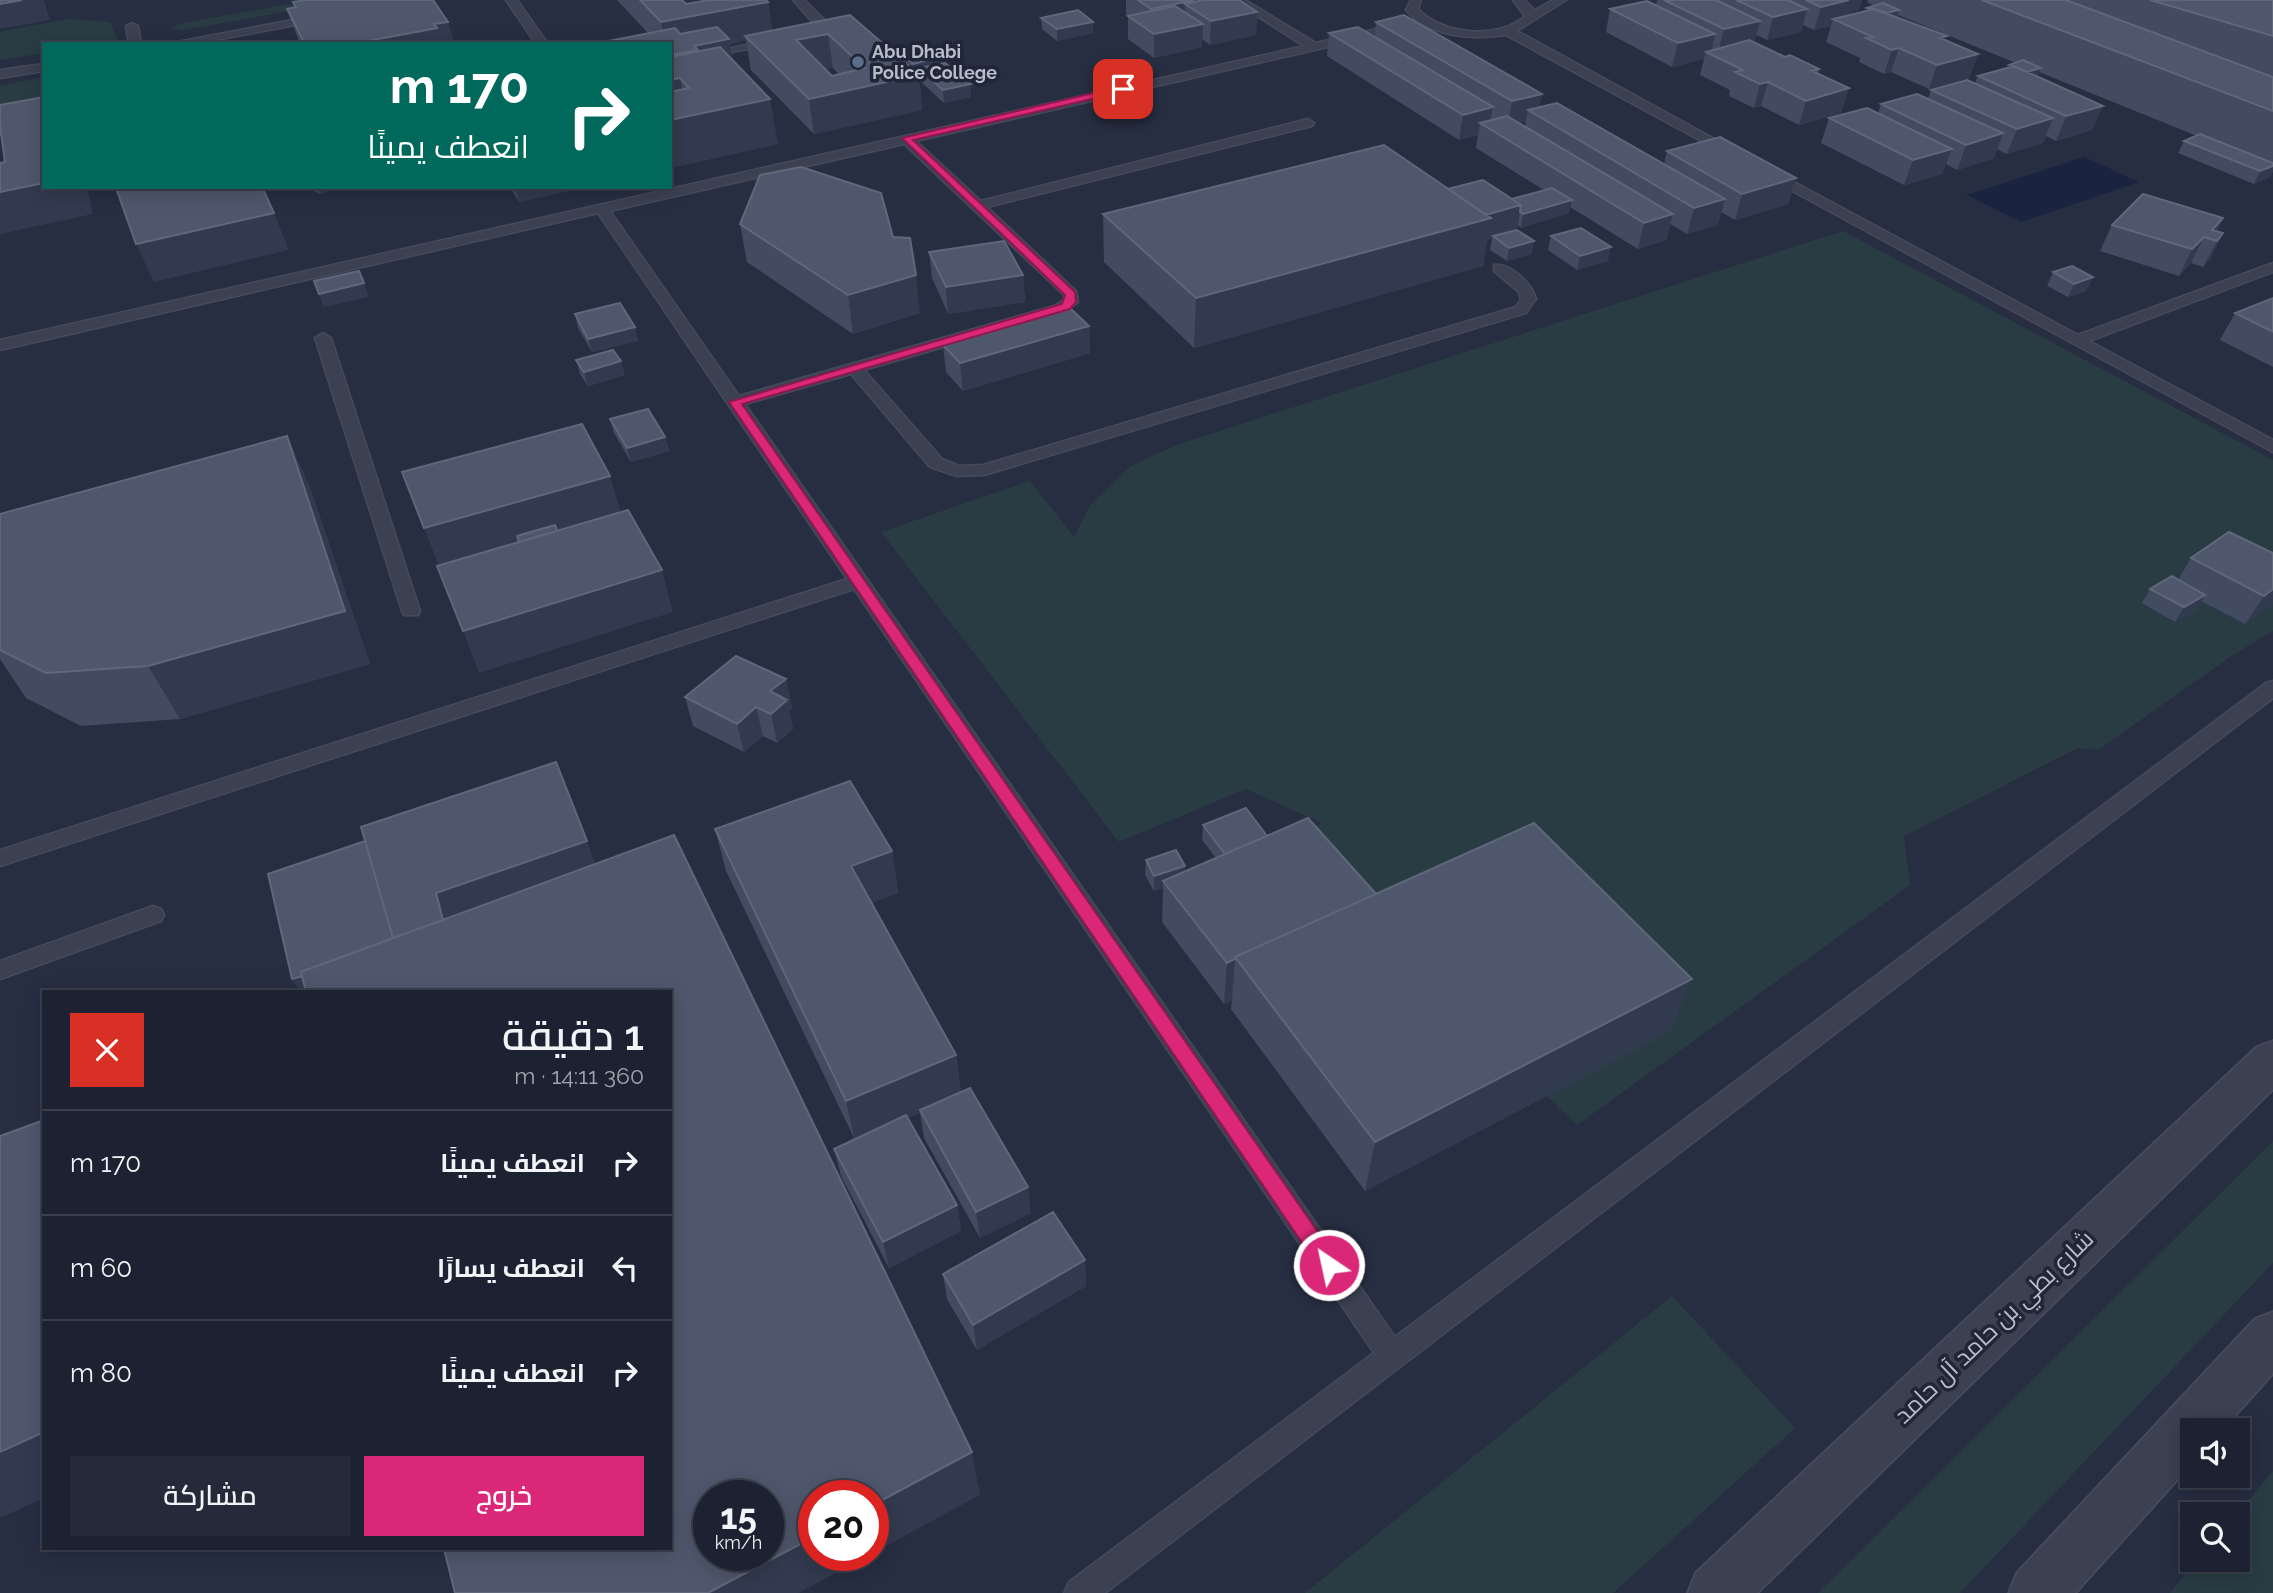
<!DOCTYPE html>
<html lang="ar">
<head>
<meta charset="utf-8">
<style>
	:root { --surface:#1d2232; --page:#252a3a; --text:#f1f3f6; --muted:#a0a4ac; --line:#3b3f4d; --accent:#db2777 }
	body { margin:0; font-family:Raleway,Cairo,sans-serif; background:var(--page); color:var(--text); direction:rtl; height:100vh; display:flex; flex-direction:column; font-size:26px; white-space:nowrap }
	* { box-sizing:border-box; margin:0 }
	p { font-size:23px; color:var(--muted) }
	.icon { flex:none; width:38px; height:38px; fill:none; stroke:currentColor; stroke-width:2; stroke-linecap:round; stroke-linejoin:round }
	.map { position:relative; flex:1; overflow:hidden; direction:ltr }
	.sheet { position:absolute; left:42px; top:990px; width:630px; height:560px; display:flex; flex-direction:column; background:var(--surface); border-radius:0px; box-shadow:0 4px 18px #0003,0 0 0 2px var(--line); direction:rtl }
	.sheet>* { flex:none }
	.banner { position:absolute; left:42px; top:42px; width:630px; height:147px; border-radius:0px; box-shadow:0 4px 18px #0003,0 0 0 2px var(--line); direction:rtl; background:#00695c; color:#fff; overflow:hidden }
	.buttons { position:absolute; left:2180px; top:1418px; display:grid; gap:14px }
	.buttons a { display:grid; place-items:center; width:70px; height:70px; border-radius:0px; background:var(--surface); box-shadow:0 4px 18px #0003,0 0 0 2px var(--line); font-size:35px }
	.speed { position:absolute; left:693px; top:1480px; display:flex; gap:14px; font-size:35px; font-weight:700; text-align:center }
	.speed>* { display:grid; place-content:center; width:91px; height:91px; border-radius:50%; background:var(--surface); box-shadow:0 4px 18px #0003,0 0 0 2px var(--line); line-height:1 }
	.speed small { font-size:18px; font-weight:400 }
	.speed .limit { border:10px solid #d22; background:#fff; color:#111 }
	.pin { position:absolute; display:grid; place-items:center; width:60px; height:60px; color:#fff; margin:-30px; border-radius:14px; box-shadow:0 4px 10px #0006 }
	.me { position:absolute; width:77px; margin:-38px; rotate:326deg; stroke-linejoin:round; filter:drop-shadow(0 0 5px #0008) }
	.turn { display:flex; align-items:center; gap:24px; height:147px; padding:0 28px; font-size:32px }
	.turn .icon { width:91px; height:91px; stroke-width:2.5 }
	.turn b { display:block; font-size:49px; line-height:60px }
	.round { display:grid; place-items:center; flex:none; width:74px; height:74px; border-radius:0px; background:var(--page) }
	.headline { display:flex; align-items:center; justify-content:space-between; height:119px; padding:0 28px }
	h1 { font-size:42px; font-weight:600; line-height:52px }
	.primary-button { display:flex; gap:14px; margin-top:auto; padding:14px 28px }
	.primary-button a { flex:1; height:80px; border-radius:0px; background:var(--accent); color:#fff; font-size:28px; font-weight:600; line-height:80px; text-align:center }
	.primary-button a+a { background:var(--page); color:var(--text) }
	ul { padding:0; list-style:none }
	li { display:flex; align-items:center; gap:21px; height:105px; padding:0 28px; border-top:2px solid var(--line) }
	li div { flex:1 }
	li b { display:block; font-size:26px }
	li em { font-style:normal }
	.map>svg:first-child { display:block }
</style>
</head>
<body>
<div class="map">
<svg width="2273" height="1593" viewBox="0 0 2273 1593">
	<rect width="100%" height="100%" fill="#272e42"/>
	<path fill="#293c43" d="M312 0H352L183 30 170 29 179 24Z
		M69 19 110 22 118 39 102 44H44V53L0 60V34L3 31Z
		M44 77V129L0 136V86Z
		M1843 231 2273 460V631L2233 655 2098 750 2078 748 1904 836 1910 885 1577 1125 1353 914 1289 840 1322 823 1246 789 1119 842 881 532 1030 481 1074 537 1090 505 1131 466 1176 445Z
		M2273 1141V1263L1960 1593H1818Z
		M1672 1296 1795 1428 1613 1593H1305Z
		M2273 1471V1593H2170L2198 1559H2238L2237 1514Z"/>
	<path fill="#1a2440" d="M2084 157 2139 182 2021 222 1967 195Z"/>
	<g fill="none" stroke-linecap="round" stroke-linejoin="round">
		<defs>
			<path id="service" d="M506 0H517L548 44H536Z
				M793 0H804L828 23 825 30 806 38 732 52V48L803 32 816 26Z
				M1232 0H1245L1316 43 1416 20 1406 10 1411 0H1421L1418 9C1443 35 1498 40 1525 16L1513 0H1524L1535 10 1553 0H1566L1517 31 1740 153 1734 157 1729 156 1506 35C1479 39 1449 38 1424 25L916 141 981 201 1308 119 1314 123 1312 126 987 207 1076 291 1078 302 1064 312 864 370 942 459 959 466 983 465 1516 307 1521 299 1518 291 1494 271V265C1510 262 1532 284 1536 299L1526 313 984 475 957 476 930 467 851 374 745 404 1395 1337 2266 683 2273 681V698L1105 1593H1064L1069 1582 1374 1353 854 589 0 866V850L847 579 598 213 0 350V340L1304 46ZM904 144 1064 295V300L1054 306 739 396 610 211Z
				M318 15 324 18 322 20 194 44H167Z
				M132 23 138 26 141 44H129L126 26Z
				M44 64V71L0 78V70Z
				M1768 168 2078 335 2273 263V272L2089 341 2273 440V452L1763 175 1761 172Z
				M323 333 331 338 420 611 418 615H404L402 611 315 338Z
				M153 906 161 909 164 915 161 921 0 979V961Z"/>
			<path id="tertiary" d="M2273 1041V1089L1757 1593H1688L1696 1573 2257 1047Z
				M2273 1312V1373L2222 1430H2193V1462L2075 1593H2009L2017 1573 2255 1319Z"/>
		</defs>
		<use href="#service" stroke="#454a5b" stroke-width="3"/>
		<use href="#tertiary" stroke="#454a5b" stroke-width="4"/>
		<use href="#service" fill="#3b4151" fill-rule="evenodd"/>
		<use href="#tertiary" fill="#3b4151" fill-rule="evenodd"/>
	</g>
	<path fill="#424b60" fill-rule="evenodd" d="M617 0H682L686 4 703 1 701 0H766L768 2 772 30 850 15 903 61V54L938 58 939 64 971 84V97L944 103 920 81 919 75 922 110 814 134 751 70 746 40 730 44 732 59 778 144 670 168V44L648 33ZM833 68 839 74 832 76 826 69Z
		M1126 0H1196V1L1257 12 1256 35 1210 45 1202 39V47L1154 58 1128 39V16L1126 14Z
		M1657 0H1862L1859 10 1851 12V14L1866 11 1867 8 1875 6 1867 2 1868 0H2273V171L2270 177 2254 184 2178 153 2184 141 2197 136 2039 72 2037 77 2092 130 2056 141 2046 136 2043 143 2007 154 1997 149 1994 158 1957 170 1946 164 1942 174 1904 185 1821 143 1829 118 1878 113 1881 104 1928 99 1931 90 1975 83 1978 76 2008 68 2009 65 2016 63 1898 15 1897 17 1978 54 1969 78 1929 89 1891 72 1884 74 1859 62 1860 58 1826 42 1831 26 1814 30 1803 25 1801 32 1767 40 1756 35 1754 43 1785 57 1819 69 1818 74 1849 88 1841 113 1799 125 1761 106 1754 108 1729 96 1730 90 1700 75 1704 59 1672 67 1606 32 1610 9 1656 5Z
		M293 2 455 44H300L287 9 295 7Z
		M1041 18 1093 22V33L1057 41 1042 29Z
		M1376 22 1539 108 1664 164 1667 151 1796 178 1788 204 1735 220 1721 212 1718 225 1687 234 1670 224 1666 240 1638 249 1570 207 1569 213 1521 228 1518 225 1517 230 1534 241 1531 254 1507 261 1490 250 1492 238 1487 240 1483 266 1194 348 1104 262 1103 214 1448 189 1512 199 1544 190 1476 148 1478 135 1459 140 1327 56 1329 33 1375 37ZM1526 121 1525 127 1518 123Z
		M305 187H337L320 194Z
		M510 187H585L519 202Z
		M2223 218 2217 231 2223 233 2210 259 2203 267 2191 263 2179 276 2100 251 2112 225Z
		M740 224 893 237 920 313 853 334 747 262Z
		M1551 236 1608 261 1577 270 1548 250Z
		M929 252 1023 275 1025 302 948 314 932 278Z
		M2053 272 2093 277 2086 291 2068 297 2047 286Z
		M2273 298V367L2220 340 2235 313Z
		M575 314 635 327 638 341 592 352 578 328Z
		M1089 326 1090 353 963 391 946 372 943 345Z
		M576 360 625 375 588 386 580 374Z
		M610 419 665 437 669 451 631 462 614 433Z
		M287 436 310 488 370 664 180 719 81 726 26 698 0 659V514Z
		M2273 553V603L2245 624 2201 601 2196 610 2175 622 2142 603 2150 589 2178 580 2191 558Z
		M786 679 792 708 789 710 793 729 777 743 763 736 744 752 693 726 685 697Z
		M1203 825 1267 836 1376 894 1671 1031 1365 1191 1231 1009 1232 1000 1224 1004 1162 922 1163 888 1154 891 1145 875 1146 860 1185 871 1216 858 1202 840Z
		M715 829 892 851 898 893 871 903 956 1055 961 1092 1031 1213 980 1238 924 1138 920 1113 908 1118 957 1205 961 1231 889 1268 841 1176 834 1149 855 1140 726 871Z
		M1085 1260 1086 1286 977 1350 947 1299 943 1274Z"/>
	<path fill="#323a4f" d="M22 0H44L50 20 0 29V4Z
		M1196 0V11L1185 4 1184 25 1151 32V9Z
		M1849 0H1862L1859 10 1851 12 1849 21 1833 19 1831 26 1814 30 1821 7Z
		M768 2 773 35 745 36 746 40 730 44 735 73 680 78 687 116 770 99 778 144 670 168V44H666L661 22Z
		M1807 9 1801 32 1767 40 1773 17Z
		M1899 10 1895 22 1883 14Z
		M1257 12 1256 35 1210 45 1211 21Z
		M1760 21 1754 44 1718 53 1724 29Z
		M448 22 455 44H352L434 24Z
		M1093 22V33L1057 41V29Z
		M1203 24 1202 47 1154 58V34Z
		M828 34 833 68 801 74 796 40Z
		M1715 34 1711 54 1706 52 1704 59 1672 67 1678 43Z
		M1899 48 1891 72 1884 74 1892 50Z
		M1978 54 1969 78 1929 89 1937 65Z
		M938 58 939 70 919 68 920 75 914 76 913 64Z
		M2041 68 2036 80 2026 72Z
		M919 75 922 110 814 134 809 99Z
		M1768 82 1761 106 1754 108 1760 84Z
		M971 84V97L944 103 943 90Z
		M1849 88 1841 113 1799 125 1806 101Z
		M1542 94 1538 116 1528 110 1526 121 1508 126 1512 101Z
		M2103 106 2092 130 2056 141 2066 116Z
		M1493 107 1489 129 1480 123 1478 135 1459 140 1463 115Z
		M2053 118 2043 143 2007 154 2017 129Z
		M2003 133 1994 158 1957 170 1966 145Z
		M1952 149 1942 174 1904 185 1913 160Z
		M2273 166V171L2270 177 2254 184 2260 171Z
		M1796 178 1788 204 1735 220 1742 194Z
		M44 183V187H87L93 214 0 234V192Z
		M317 187H337L320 194Z
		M515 187H585L519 202Z
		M1725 199 1718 225 1687 234 1694 208Z
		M1572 200 1569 213 1521 228 1523 214Z
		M1521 205 1517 231 1493 236 1492 238 1487 240 1483 266 1194 348 1196 298Z
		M274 213 289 250 154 282 136 244Z
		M1673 214 1666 240 1638 249 1644 223Z
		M2223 218 2212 239V230Z
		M2223 233 2210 259 2203 267 2217 241Z
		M2204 237 2191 263 2179 276 2192 249Z
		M1534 241 1531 254 1507 261 1509 248Z
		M1611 247 1608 261 1577 270 1580 256Z
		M916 275 920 313 853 334 848 295Z
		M1023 275 1025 302 948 314 946 287Z
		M2093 277 2086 291 2068 297 2074 284Z
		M364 283 369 297 324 307 319 294Z
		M1089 326 1090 353 963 391 960 363Z
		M635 327 638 341 592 352 588 339Z
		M621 361 625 375 588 386 584 372Z
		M287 436 310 488 370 664 180 719 148 666Z
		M665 437 669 451 631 462 627 448Z
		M610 476 622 517 440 569 424 528Z
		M662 570 673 612 479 673 463 631Z
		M2273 589V603L2245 624 2264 596Z
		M2205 595 2196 610 2175 622 2184 607Z
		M786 679 792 708 789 710 793 729 777 743 771 714 770 691Z
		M756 707 763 736 744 752 737 724Z
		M587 841 602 883 351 992H300L292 979 436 893Z
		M892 851 898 893 859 908 851 866Z
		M1185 866V880L1163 881V888L1154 891V876Z
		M1235 959 1232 1000 1224 1004 1227 963Z
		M1692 979 1671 1031 1365 1191 1375 1142Z
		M956 1055 961 1095 920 1110V1113L855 1141 846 1101Z
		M1028 1187 1031 1213 980 1238 976 1212Z
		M957 1205 961 1231 889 1268 883 1242Z
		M1085 1260 1086 1286 977 1350 973 1325Z
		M44 1432V1498L0 1518V1452Z
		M972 1452 980 1495 873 1553V1505Z
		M814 1537V1556H867L799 1593H708Z"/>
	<path fill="#4f576c" stroke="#5f677a" stroke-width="2" fill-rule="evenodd" d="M0 0H22L0 4Z
		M306 0H433L448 22 434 24 437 28 352 44H305L287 9 296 7 293 2Z
		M640 0H682L686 4 709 0H766L768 2 661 22Z
		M1138 0H1194L1151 9Z
		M1203 0H1239L1257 12 1211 21 1185 4Z
		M1664 0H1716L1760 21 1724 29Z
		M1736 0H1788L1807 9 1773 17Z
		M1806 0H1849L1821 7Z
		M1982 0H2066L2273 77V111Z
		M2150 0H2273V36Z
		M1647 1 1715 34 1678 43 1610 9Z
		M1883 3 1899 10 1887 13 1874 9H1871L1867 8Z
		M1175 6 1203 24 1154 34 1128 16Z
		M1874 9 1947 36 1940 38 1978 54 1937 65 1899 48 1892 50 1866 38 1873 37 1833 19Z
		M1078 10 1093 22 1057 29 1041 18Z
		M850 15 919 75 809 99 745 36ZM828 34 865 68 832 76 796 40Z
		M1404 15 1542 94 1512 101 1376 22Z
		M717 27 729 39 694 46 698 50 670 55V44H593L675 28 680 34Z
		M1358 27 1493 107 1463 115 1329 33Z
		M1749 40 1785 57 1790 55 1819 69 1812 71 1849 88 1806 101 1768 82 1760 84 1735 72 1743 70 1706 52Z
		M720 47 770 99 670 120V92L689 88 680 78 670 80V57Z
		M927 49 938 58 913 64 903 54Z
		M2023 60 2041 68 2027 72 2009 65Z
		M945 63 971 84 943 90 919 68Z
		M2014 66 2103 106 2066 116 1978 76Z
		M1967 80 2053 118 2017 129 1931 90Z
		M1917 94 2003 133 1966 145 1881 104Z
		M44 97V183L0 192V163L5 162 0 126V105Z
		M1557 103 1725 199 1694 208 1528 110Z
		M1867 108 1952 149 1913 160 1829 118Z
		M1507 116 1673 214 1644 223 1480 123Z
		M2200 134 2273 163V166L2260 171 2184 141Z
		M1720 137 1796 178 1742 194 1667 151Z
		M1384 145 1491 218 1196 298 1103 214Z
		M801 167 881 193 893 237 910 238 916 275 848 295 740 224 760 175Z
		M1483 180 1521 205 1486 215 1448 189Z
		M262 187 274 213 136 244 116 188Z
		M1552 188 1572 200 1523 214 1520 212 1521 205 1512 199Z
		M2143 194 2223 218 2212 230 2223 233 2217 241 2204 237 2192 249 2112 225Z
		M1581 228 1611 247 1580 256 1551 236Z
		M1517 230 1534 241 1509 248 1493 236Z
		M1004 241 1023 275 946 287 929 252Z
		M2072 266 2093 277 2074 284 2053 272Z
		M359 271 364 283 319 294 314 281Z
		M2273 298V332L2235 313Z
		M620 303 635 327 588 339 575 314Z
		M1071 309 1089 326 960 363 943 345Z
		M613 350 621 361 584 372 576 360Z
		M648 409 665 437 627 448 610 419Z
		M582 424 610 476 424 528 402 472Z
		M287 436 345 611 148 666 46 673 0 650V514Z
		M628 510 662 570 463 631 437 566Z
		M555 525 557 531 519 542 517 536Z
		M2229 532 2273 553V589L2264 596 2191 558Z
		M2172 576 2205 595 2184 607 2150 589Z
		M736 656 786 679 770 691 787 700 771 714 756 707 737 724 685 697Z
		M556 762 587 841 436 893 443 920 393 938 361 827Z
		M850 781 892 851 851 866 956 1055 846 1101 715 829Z
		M1246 808 1267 836 1225 854 1203 825Z
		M1308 818 1376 894 1235 957V959L1227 963 1163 881Z
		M1534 823 1692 979 1375 1142 1235 957Z
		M674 835 972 1452 873 1505V1496H814V1537L708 1593H455L444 1549H670V992H306L301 972ZM709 1496H768V1556H709Z
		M365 841 393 938 301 972 302 976 292 979 268 874Z
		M1176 850 1185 866 1154 876 1146 860Z
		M970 1088 1028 1187 976 1212 920 1110Z
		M906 1115 957 1205 883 1242 834 1149Z
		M44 1120V1432L0 1452V1136Z
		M1053 1212 1085 1260 973 1325 943 1274Z"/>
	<path fill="#db2777" stroke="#8e194d" stroke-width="2" d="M1123 86 1128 89 1127 91 913 140 1075 292 1076 302 1070 309 742 404 1336 1258 1339 1265 1336 1272 1329 1274 1322 1272 729 402 1062 304 1065 295 902 138Z"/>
	<circle fill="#5c6f8a" stroke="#202637" stroke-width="2.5" cx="858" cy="62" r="7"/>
	<g text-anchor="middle" stroke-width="7" stroke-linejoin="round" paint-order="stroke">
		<g font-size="18" font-weight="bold" fill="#b8bdcb" stroke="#202637" text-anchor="start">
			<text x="872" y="58">Abu Dhabi<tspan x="872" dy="21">Police College</tspan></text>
		</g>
		<g font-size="24" fill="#b8bdcb" stroke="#202637">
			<text transform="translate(1994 1327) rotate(-44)" y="8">شارع بطي بن حامد آل حامد</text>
		</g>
	</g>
</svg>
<div class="buttons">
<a><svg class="icon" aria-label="sound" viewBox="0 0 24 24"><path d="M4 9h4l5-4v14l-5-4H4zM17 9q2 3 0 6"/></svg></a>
<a><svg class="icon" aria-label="search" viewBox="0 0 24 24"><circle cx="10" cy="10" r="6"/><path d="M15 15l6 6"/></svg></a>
</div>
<div class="speed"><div>15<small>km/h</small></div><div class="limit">20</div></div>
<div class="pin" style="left:1123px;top:89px;background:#d93025"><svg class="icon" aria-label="arrive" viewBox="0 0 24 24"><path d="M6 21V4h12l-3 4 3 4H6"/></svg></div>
<svg class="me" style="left:1329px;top:1265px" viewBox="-20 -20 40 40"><circle r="17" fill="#db2777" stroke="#fff" stroke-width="3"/><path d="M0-11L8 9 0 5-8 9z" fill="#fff"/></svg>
<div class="banner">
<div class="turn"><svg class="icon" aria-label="right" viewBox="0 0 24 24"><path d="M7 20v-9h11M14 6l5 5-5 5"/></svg><div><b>170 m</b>انعطف يمينًا</div></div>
</div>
<section class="sheet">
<div class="headline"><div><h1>1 دقيقة</h1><p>360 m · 14:11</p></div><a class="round" style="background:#d93025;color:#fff"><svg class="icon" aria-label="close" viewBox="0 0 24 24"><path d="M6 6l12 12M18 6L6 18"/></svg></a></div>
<ul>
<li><svg class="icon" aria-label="right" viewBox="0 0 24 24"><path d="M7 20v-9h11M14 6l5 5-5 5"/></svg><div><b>انعطف يمينًا</b></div><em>170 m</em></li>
<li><svg class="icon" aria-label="left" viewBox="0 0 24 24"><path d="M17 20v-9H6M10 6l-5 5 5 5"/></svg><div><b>انعطف يسارًا</b></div><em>60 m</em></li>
<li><svg class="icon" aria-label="right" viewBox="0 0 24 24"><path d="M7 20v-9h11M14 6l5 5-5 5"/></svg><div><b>انعطف يمينًا</b></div><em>80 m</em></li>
</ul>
<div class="primary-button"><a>خروج</a><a>مشاركة</a></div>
</section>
</div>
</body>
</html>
